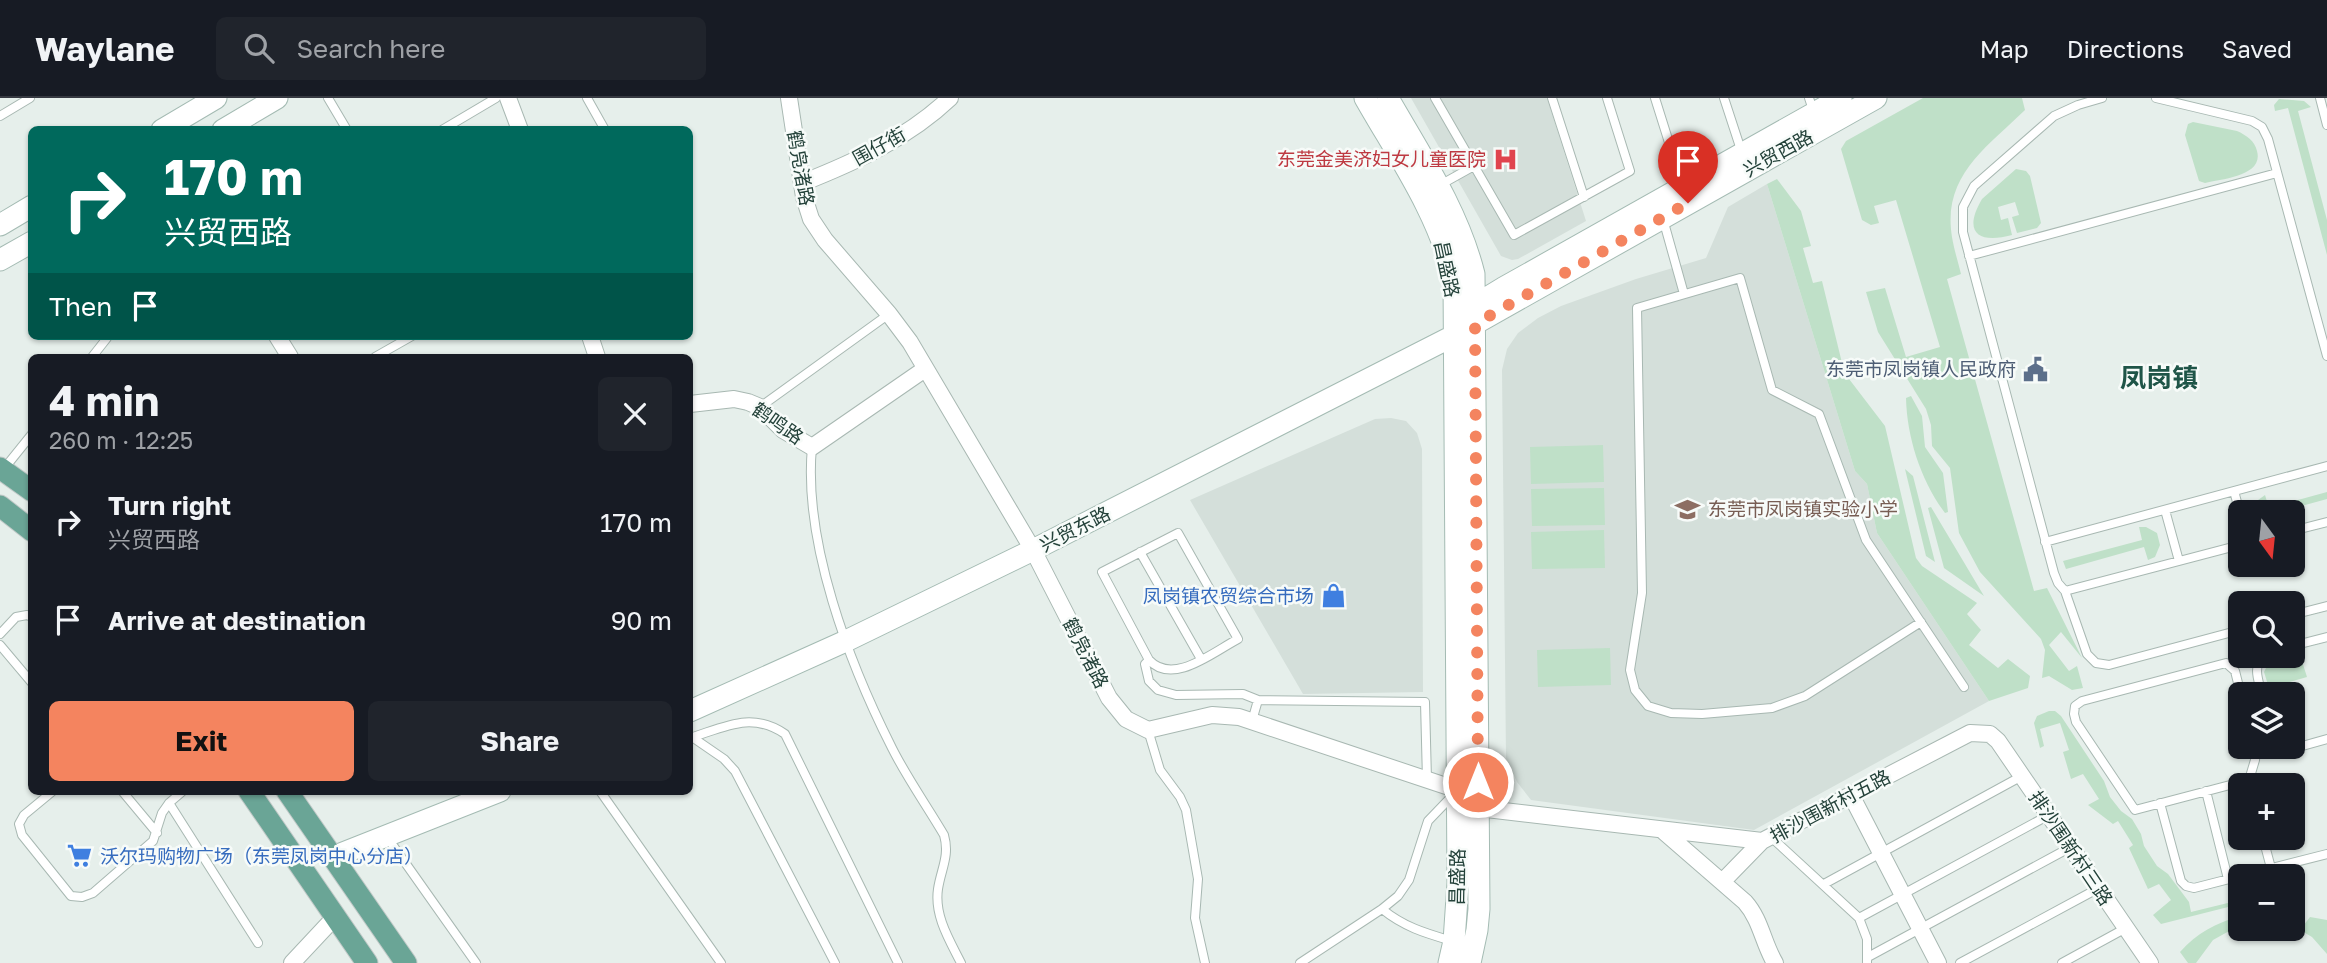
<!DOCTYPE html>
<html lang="en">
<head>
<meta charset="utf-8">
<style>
	:root { --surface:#171b24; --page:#20242c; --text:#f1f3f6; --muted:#9ea1a6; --line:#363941; --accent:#f4845f }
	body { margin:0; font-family:"Golos Text","Noto Sans SC",sans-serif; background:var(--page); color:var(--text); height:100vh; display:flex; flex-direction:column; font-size:26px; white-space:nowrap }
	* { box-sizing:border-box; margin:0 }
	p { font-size:23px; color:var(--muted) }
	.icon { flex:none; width:38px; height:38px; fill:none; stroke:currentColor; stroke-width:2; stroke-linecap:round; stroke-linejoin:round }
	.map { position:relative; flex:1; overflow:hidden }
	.drawer { position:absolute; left:28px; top:256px; width:665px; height:441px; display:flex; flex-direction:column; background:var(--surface); border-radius:10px; box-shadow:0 2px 5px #0004 }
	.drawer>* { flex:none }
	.top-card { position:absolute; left:28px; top:28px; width:665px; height:214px; border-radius:10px; box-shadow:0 2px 5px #0004; background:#00695c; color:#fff; overflow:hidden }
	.needle { width:46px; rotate:165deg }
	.controls { position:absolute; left:2228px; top:402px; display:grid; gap:14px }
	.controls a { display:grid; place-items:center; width:77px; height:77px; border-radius:10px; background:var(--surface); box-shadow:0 2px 5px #0004; font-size:35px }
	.pin { position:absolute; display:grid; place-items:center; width:60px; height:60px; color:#fff; margin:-72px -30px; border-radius:50% 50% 50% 0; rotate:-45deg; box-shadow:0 0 7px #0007 }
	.pin .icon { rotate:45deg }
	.me { position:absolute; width:77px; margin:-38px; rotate:0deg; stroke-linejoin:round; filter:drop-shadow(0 0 5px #0008) }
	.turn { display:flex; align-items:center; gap:24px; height:147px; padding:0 21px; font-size:32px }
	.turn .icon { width:91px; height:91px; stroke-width:2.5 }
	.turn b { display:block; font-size:49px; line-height:60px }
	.then { display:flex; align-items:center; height:66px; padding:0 21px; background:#0003; gap:14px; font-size:26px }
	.round { display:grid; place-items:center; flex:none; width:74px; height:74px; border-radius:10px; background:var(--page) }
	.overview { display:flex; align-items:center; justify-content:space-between; height:119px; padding:0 21px }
	h1 { font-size:42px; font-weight:700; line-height:52px }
	.primary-button { display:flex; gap:14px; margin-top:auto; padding:14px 21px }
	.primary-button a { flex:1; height:80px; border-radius:10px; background:var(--accent); color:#111; font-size:28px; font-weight:700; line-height:80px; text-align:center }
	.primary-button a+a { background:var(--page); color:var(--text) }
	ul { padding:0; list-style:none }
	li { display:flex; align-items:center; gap:21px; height:98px; padding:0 21px }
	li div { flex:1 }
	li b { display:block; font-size:26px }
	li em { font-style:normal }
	header { display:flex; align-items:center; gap:42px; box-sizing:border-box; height:98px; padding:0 35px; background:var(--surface); border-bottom:2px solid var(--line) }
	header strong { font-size:33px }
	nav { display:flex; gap:38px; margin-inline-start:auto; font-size:24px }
	.search { width:490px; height:63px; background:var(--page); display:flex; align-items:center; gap:18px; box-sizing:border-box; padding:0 24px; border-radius:10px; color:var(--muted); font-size:26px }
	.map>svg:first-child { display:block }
</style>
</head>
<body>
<header>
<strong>Waylane</strong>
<div class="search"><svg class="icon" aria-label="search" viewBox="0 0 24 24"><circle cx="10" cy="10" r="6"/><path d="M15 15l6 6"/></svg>Search here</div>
<nav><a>Map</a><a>Directions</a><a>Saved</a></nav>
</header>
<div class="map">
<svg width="2327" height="865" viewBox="0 0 2327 865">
	<rect width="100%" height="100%" fill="#e6efeb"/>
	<path fill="#d4dfda" d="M1411 0H1547L1586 123 1518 161 1512 162 1501 158Z
		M1767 86 1855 373 1867 386 1877 435 1989 603 1754 732 1531 702 1517 684 1506 660 1502 272 1507 251 1518 235 1538 220 1561 208 1636 181 1706 160 1728 109Z
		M1391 320 1406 323 1417 335 1422 351 1423 594 1303 596 1190 402 1375 321Z"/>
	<path fill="#bfe0c8" d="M1923 0H2022L2025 12C1986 50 1942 78 1952 139 1954 151 1958 164 1961 176L1947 181 2034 493 2047 490 2082 560 2061 534 2049 547 2069 573 2077 568 2083 590 2072 592 2049 578 2042 580 2045 552 2041 541 1980 474 1959 435 1950 370 1932 348 1931 327 1926 311 1878 234 1866 194 1885 190 1906 259 1940 249 1896 102 1874 108 1879 125 1871 127 1862 122 1841 51 1846 43Z
		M2279 1 2304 3 2311 9 2298 13 2327 122V157L2288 10 2275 13 2274 7Z
		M2193 24 2237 33C2246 37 2255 43 2257 53 2264 78 2222 81 2205 85L2199 83 2185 37 2188 26Z
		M2016 71 2026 73 2030 78 2041 125 2037 130 2017 135 2012 119 2019 117 2015 104 1998 109 2001 122 2008 120 2012 137C1979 146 1962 135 1982 101Z
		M1777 81 1801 113 1811 148 1803 150 1813 185 1822 183 1843 269 1846 277 1885 328 1916 460 1922 468 1977 505 1967 516 1981 532 1969 547 1998 570 2008 561 2030 578 2028 590 1989 603 1877 435 1867 386 1855 373 1767 86Z
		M1911 298 1922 318 1925 349 1943 375 1948 414 1945 415C1921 383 1907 340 1906 300Z
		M1603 347 1604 384 1531 386 1530 349Z
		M1905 371 1913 378 1935 464 1926 458Z
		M1604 390 1605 427 1532 428 1531 391Z
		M2327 394V401L2276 415H2251L2254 405 2265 397 2269 410Z
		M1931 409 1984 498 1944 470 1928 410Z
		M2139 429H2146L2157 435 2160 447 2155 459 2148 462 2144 449 2066 471 2063 463 2142 442Z
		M1604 432 1605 470 1532 471 1531 434Z
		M1610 550 1611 587 1538 589 1537 552Z
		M2300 557 2307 579 2269 590 2264 574 2268 566Z
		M2049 613H2055L2061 618 2104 683 2110 699 2121 713 2132 721 2141 736 2144 748 2157 768 2168 776 2189 804 2191 814 2240 802V806L2161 826 2153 817 2171 802 2159 786 2148 791 2129 750 2133 747 2118 723 2113 726 2088 707 2099 701 2083 676 2071 681 2063 654 2069 652 2060 625 2040 631 2044 648 2040 650 2034 625 2037 618Z
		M2240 818V827L2213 842 2196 865H2188L2180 854C2197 835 2216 825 2240 818Z
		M2310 819 2327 822V856L2312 839 2300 832Z"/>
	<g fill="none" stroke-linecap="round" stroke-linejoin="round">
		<defs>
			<path id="lane" d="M328 0 347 32
				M587 0 605 32
				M1435 0 1514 137 1630 73 1607 0
				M1552 0 1584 99
				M1655 0 1683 89
				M1724 0 1742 55
				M1809 0 1814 15
				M2102 0 2078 7 2054 18 1974 88 1963 109V134L2054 475 2058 485 2065 493 2087 556 2096 565 2109 567 2240 532
				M2156 0 2252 23 2262 29 2268 41 2327 258
				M2320 0 2327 27
				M0 18 30 0
				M442 32 496 0
				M1440 87 1474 68
				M1663 121 1684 196
				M1969 158 2277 75
				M92 259 107 240 106 238
				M375 259 412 238
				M760 309 889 216
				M812 349C803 444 849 565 892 650 907 680 927 708 944 737 950 758 941 771 938 791 934 818 950 843 961 865
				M3 372 32 336
				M2234 393 2240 415
				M2165 412 2179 463
				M2292 433 2327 424
				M2045 444 2327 368
				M1140 454 1201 561
				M2065 493 2240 447
				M2292 517 2327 508
				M1921 524 1805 598 1772 610 1702 616 1671 615 1648 608 1635 592 1630 572 1642 495 1637 210 1740 180 1772 292 1819 316 1866 442 1964 589
				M0 536 16 519 27 517 32 519
				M0 547 32 585
				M2292 548 2327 539
				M1149 562C1173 588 1213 554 1238 541L1178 435 1102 474 1149 562 1145 566 1149 583 1158 592 1176 597 1243 596 1258 602 1252 623
				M2241 597 2235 573 2226 565 2082 603 2075 608 2074 616 2076 624 2135 712 2249 682 2255 662 2256 649
				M2262 597C2259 583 2252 570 2263 558
				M1258 602 1425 604 1427 682
				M1148 632 1160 672 1180 699 1186 712 1198 781 1195 820 1205 865
				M692 639 724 661 735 673 835 865
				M690 640C725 629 751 613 785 636L898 865
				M2280 649 2288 652 2327 641
				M53 693 24 717 19 726 22 737 71 798 82 799 93 795 153 743 162 715 169 705 183 693
				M122 693 157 735
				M600 693 721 865
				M2206 693 2228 781
				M169 705 258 845
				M2160 705 2181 783 2186 788 2194 790 2327 756
				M387 739 476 865
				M1771 739 1859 820 1867 841V865
				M2263 740 2271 770
				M1824 786 2022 678
				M1382 811C1404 829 1425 835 1452 843
				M1859 820 2049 717
				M1868 859 2071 749
				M1300 865 1382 811 1398 798 1409 782 1428 723 1453 697
				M1960 865 2099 790
				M2062 865 2126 830"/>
			<path id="street" d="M508 0 520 32
				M789 0 804 99 811 121 825 142 889 216 910 244 1033 452 1109 600 1126 621 1148 632 1212 617 1239 619 1458 692 1478 710 1762 743 1970 635 1990 636 1998 643 2150 865
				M802 85C855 64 908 40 950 0
				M277 238 290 259
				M590 238 597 259
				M690 306 734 301 748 304 760 309 783 332 812 349 925 271
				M1851 697 1938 865
				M1662 732 1745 804C1761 822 1763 845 1775 865
				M1722 784 1762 743
				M292 865 335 819"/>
			<path id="secondary" d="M1365 0C1398 58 1439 116 1454 182L1458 785 1454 843 1449 865
				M1388 0C1420 56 1458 112 1474 176L1479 811 1477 832 1470 865
				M1841 0 1503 190 1475 207 1455 237 1876 0
				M162 32 216 0
				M223 32 277 0
				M0 127 32 108
				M0 162 32 144
				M690 613 848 542 1033 452 1455 237
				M333 759 500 693"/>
			<path id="primary" d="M0 370 32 393
				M0 408 32 433
				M249 693 367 865
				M287 693 406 865"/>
		</defs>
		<use href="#lane" stroke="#a8b8b2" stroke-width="10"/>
		<use href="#street" stroke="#a8b8b2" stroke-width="18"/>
		<use href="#secondary" stroke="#a4bbb3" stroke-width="23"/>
		<use href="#primary" stroke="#c2cac8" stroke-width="23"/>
		<use href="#lane" stroke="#fff" stroke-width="8"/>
		<use href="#street" stroke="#fff" stroke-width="16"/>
		<use href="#secondary" stroke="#fff" stroke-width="21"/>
		<use href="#primary" stroke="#6aa596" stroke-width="21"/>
	</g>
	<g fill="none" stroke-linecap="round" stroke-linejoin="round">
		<path stroke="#f4845f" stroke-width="12" stroke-dasharray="0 21.6" d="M1478 684 1475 226 1688 105"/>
	</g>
	<defs>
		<symbol id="hospital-bare" viewBox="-9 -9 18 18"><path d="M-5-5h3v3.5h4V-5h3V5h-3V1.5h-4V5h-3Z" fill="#e0444e" stroke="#f7fbf9" stroke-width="2.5" paint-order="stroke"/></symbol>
		<symbol id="civic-bare" viewBox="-9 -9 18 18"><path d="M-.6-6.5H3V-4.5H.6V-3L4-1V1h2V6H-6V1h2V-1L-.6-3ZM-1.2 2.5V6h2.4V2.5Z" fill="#5c6f8a" stroke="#f7fbf9" stroke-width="2.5" paint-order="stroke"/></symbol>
		<symbol id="school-bare" viewBox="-9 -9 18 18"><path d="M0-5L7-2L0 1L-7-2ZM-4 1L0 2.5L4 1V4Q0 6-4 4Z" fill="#8d6e63" stroke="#f7fbf9" stroke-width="2.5" paint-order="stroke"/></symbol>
		<symbol id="shop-bare" viewBox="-9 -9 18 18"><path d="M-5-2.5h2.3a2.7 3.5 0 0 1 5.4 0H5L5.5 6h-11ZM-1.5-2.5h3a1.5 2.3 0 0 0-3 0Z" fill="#3f7fe0" stroke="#f7fbf9" stroke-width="2.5" paint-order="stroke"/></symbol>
		<symbol id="supermarket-bare" viewBox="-9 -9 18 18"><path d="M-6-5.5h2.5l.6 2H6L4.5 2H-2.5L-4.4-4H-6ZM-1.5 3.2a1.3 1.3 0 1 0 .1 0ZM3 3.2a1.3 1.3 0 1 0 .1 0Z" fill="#3f7fe0" stroke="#f7fbf9" stroke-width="2.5" paint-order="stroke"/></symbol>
	</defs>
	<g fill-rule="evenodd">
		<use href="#hospital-bare" x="1488" y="44" width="35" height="35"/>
		<use href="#civic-bare" x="2018" y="254" width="35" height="35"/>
		<use href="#school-bare" x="1670" y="394" width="35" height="35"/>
		<use href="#shop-bare" x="1316" y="480" width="35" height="35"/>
		<use href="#supermarket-bare" x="62" y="740" width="35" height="35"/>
	</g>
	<g text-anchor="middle" stroke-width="5" stroke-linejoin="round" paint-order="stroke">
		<g font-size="19" fill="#24423a" stroke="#f7fbf9">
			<text transform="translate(879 48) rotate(-29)" y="7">围仔街</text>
			<text transform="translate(1778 55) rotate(-29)" y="7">兴贸西路</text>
			<text transform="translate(801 70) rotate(80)" y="7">鹤凫渚路</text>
			<text transform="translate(1447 171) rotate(78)" y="7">昌盛路</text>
			<text transform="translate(778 325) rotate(35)" y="7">鹤鸣路</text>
			<text transform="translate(1075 431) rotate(-27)" y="7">兴贸东路</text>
			<text transform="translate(1086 555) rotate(63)" y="7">鹤凫渚路</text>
			<text transform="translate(1830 708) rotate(-28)" y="7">排沙围新村五路</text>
			<text transform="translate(2071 750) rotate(56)" y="7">排沙围新村三路</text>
			<text transform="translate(1457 779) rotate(-89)" y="7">昌盛路</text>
		</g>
		<g font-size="19" fill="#be3a42" stroke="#f7fbf9" text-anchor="end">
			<text x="1486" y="68">东莞金美济妇女儿童医院</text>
		</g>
		<g font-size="19" fill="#4e5e75" stroke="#f7fbf9" text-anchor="end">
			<text x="2016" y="278">东莞市凤岗镇人民政府</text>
		</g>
		<g font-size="19" fill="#785e54" stroke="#f7fbf9" text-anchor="start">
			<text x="1708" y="418">东莞市凤岗镇实验小学</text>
		</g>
		<g font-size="19" fill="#366cbe" stroke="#f7fbf9" text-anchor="end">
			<text x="1314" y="505">凤岗镇农贸综合市场</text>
			<text x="100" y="765" text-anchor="start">沃尔玛购物广场（东莞凤岗中心分店）</text>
		</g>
		<g font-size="26" font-weight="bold" fill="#1f5548" stroke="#f7fbf9">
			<text x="2159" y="289">凤岗镇</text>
		</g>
	</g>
</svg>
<div class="controls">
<a><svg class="needle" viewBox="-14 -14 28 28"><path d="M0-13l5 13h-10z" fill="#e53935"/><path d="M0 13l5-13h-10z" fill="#9ea1a6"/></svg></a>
<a><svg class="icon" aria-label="search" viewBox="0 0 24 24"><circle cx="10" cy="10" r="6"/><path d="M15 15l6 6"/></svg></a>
<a><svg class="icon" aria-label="layers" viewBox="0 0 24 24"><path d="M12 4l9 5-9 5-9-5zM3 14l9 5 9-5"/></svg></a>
<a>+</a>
<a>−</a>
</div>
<div class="pin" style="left:1688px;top:105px;background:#d93025"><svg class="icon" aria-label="arrive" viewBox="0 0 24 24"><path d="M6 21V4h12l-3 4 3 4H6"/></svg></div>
<svg class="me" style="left:1478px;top:684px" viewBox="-20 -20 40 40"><circle r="17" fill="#f4845f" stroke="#fff" stroke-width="3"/><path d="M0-11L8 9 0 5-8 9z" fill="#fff"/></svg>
<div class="top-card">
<div class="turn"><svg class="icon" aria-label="right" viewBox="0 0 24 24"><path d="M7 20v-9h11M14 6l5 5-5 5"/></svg><div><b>170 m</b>兴贸西路</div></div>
<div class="then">Then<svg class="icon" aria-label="arrive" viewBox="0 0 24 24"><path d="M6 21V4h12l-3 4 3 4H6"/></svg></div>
</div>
<section class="drawer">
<div class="overview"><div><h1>4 min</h1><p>260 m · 12:25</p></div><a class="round"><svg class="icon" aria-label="close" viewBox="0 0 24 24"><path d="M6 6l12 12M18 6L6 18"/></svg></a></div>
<ul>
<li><svg class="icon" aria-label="right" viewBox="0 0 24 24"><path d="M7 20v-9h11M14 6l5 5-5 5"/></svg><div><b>Turn right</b><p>兴贸西路</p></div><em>170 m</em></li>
<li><svg class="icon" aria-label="arrive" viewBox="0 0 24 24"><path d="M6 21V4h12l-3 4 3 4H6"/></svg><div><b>Arrive at destination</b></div><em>90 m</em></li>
</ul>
<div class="primary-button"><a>Exit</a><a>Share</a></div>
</section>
</div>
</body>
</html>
